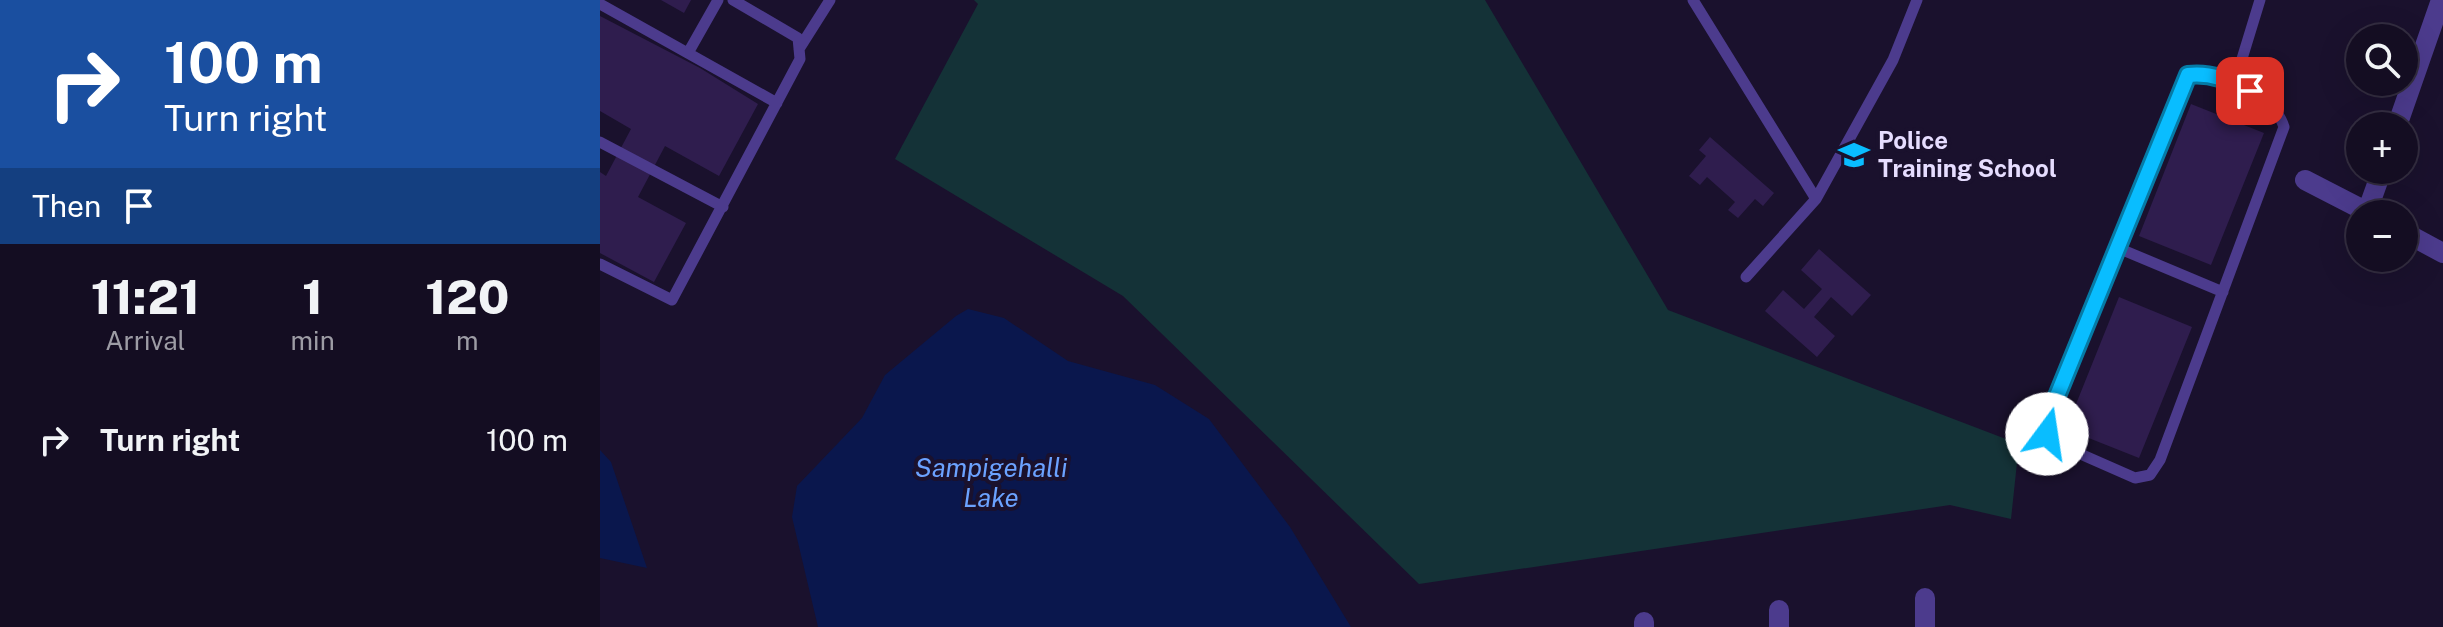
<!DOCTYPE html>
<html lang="en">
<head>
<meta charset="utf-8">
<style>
	:root { --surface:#140d22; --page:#211b2f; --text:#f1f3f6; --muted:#9d9ca5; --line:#332d40 }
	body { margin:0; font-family:"Public Sans",sans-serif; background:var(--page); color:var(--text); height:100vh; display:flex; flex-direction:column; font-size:30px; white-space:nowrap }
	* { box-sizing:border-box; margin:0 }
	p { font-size:26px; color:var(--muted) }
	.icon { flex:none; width:44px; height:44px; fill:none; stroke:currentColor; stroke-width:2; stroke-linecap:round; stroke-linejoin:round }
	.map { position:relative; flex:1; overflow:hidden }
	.sheet { display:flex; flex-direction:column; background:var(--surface); width:600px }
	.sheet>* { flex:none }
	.top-card { background:#1a4fa0; color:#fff; overflow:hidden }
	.tools { position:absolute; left:1746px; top:24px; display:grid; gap:16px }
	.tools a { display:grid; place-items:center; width:72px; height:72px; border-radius:50%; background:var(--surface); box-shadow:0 8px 32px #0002,0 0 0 2px var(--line); font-size:40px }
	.pin { position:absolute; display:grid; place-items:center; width:68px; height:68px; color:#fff; margin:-34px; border-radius:16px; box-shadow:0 4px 12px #0006 }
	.me { position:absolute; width:88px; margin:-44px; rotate:14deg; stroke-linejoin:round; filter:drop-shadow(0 0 6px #0008) }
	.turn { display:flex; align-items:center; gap:28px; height:168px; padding:0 32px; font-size:36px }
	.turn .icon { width:104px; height:104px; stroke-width:2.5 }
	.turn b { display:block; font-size:56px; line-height:68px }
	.then { display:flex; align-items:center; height:76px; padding:0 32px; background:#0003; gap:16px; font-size:30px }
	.eta { display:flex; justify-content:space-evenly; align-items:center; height:136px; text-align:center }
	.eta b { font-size:48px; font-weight:800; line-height:56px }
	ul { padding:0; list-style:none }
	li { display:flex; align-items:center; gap:24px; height:120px; padding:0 32px }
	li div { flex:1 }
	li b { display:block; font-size:30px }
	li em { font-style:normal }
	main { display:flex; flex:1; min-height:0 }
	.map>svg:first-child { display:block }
</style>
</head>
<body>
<main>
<section class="sheet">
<div class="top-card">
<div class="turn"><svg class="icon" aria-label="right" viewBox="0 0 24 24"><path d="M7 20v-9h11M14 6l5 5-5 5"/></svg><div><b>100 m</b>Turn right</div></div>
<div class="then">Then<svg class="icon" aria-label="arrive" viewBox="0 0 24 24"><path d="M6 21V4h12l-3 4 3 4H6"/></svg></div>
</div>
<div class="eta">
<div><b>11:21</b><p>Arrival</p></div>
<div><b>1</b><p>min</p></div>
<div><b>120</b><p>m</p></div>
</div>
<ul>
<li><svg class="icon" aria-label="right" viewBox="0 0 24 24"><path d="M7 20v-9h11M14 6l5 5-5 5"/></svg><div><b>Turn right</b></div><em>100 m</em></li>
</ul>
</section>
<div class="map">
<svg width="1843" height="627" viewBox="0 0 1843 627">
	<rect width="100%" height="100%" fill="#1a112d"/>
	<path fill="#143237" d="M374 0H885L1068 310 1419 444 1411 519 1350 505 819 584 523 296 295 159 378 4Z"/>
	<path fill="#0a174d" d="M368 309 404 318 468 361 555 385 609 419 690 527 751 627H218L192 517 197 486 262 418 285 375 356 316Z
		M0 450 11 462 47 568 0 558Z"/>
	<path fill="#2f1d4e" d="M61 0H91L84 13Z
		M0 16 100 68 158 104 119 176 65 146 38 197 86 223 54 282 0 253V172L6 176 31 129 0 111Z
		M1591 104 1664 133 1611 265 1539 236Z
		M1110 137 1174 193 1163 206 1155 199 1138 218 1128 210 1135 202 1107 177 1100 185 1089 176 1106 156 1099 150Z
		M1219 249 1271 295 1252 316 1231 297 1214 317 1235 336 1217 357 1165 311 1183 290 1204 309 1222 289 1201 270Z
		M1519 297 1592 327 1539 458 1466 429Z"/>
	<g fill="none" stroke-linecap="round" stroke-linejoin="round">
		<path stroke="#4c3b8d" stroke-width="11" d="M1093 0 1216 199
			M0 4 177 103
			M199 49 230 0
			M88 53 118 0
			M1604 73C1633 82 1674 95 1684 127L1560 460 1550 475 1535 478 1469 449 1447 434 1448 418 1588 75Z
			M1630 81 1641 62 1660 0
			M0 142 123 207
			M1518 248 1623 292
			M0 264 72 300 200 59 198 38 133 0
			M1146 277 1216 199 1293 60 1317 0"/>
		<path stroke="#4c3b8d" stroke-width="20" d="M1797 126 1841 0
			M1705 180 1771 214
			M1767 212 1782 170
			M1804 232 1843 253
			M1325 598V627
			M1179 610V627
			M1044 622V627"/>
	</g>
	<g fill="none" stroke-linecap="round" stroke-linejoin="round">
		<defs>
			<path id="route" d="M1447 434 1448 418 1588 75C1611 72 1630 81 1650 91"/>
		</defs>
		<use href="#route" stroke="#067ba6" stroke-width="20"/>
		<use href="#route" stroke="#09bdff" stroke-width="14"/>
	</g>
	<defs>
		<symbol id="university-bare" viewBox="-9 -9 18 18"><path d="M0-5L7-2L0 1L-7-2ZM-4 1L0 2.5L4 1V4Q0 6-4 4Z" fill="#09bdff" stroke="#1a112d" stroke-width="2.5" paint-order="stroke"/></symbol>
	</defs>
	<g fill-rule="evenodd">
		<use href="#university-bare" x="1232" y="133" width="44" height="44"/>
	</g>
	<g text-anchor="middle" stroke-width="8" stroke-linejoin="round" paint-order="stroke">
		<g font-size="24" font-weight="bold" fill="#e6ddff" stroke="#1a112d" text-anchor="start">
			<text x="1278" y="149">Police<tspan x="1278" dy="28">Training School</tspan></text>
		</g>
		<g font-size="26" font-style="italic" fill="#6ba2ff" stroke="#1a112d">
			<text x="391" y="477">Sampigehalli<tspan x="391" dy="30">Lake</tspan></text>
		</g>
	</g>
</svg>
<div class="tools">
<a><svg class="icon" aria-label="search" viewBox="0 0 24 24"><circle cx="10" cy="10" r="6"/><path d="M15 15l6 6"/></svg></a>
<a>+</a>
<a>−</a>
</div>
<div class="pin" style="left:1650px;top:91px;background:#d93025"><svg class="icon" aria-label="arrive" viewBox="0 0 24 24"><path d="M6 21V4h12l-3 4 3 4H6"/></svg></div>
<svg class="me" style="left:1447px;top:434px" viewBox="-20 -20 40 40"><circle r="19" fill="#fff"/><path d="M0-13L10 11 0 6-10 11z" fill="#09bdff"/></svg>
</div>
</main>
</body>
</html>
